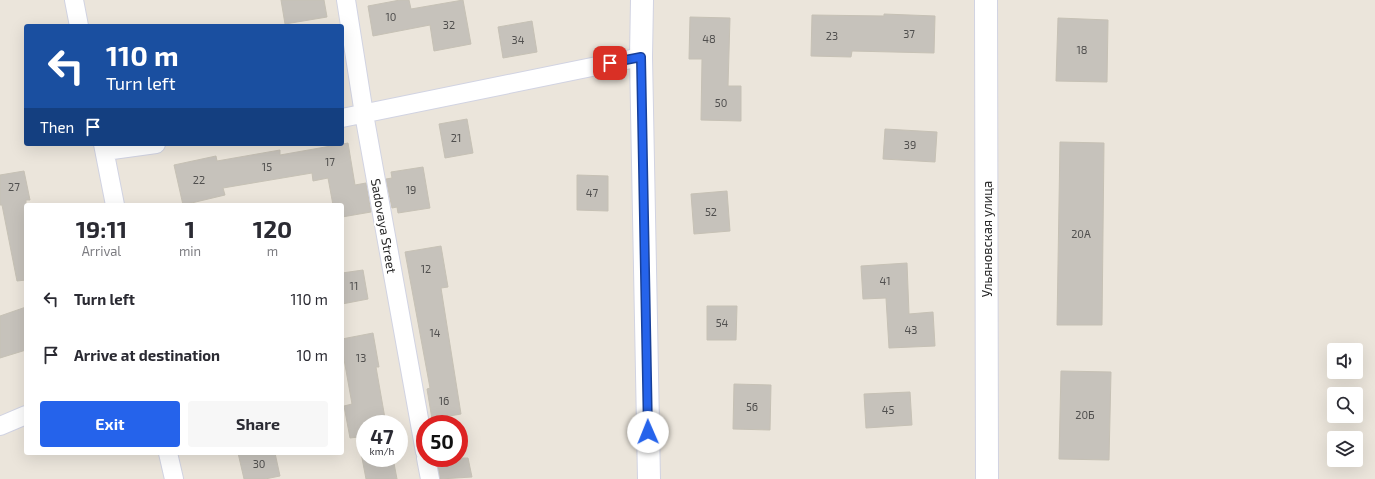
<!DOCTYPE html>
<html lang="en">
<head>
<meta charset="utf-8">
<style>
	:root { --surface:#fff; --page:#f7f7f7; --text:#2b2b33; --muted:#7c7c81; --accent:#2563eb }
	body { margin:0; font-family:"Exo 2",sans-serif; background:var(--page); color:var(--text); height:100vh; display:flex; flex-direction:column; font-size:15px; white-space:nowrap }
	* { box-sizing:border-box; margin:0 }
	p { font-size:13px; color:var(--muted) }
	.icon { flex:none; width:22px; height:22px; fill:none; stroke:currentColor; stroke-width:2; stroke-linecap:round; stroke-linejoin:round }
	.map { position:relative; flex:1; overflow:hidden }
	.side { position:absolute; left:24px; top:203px; width:320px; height:252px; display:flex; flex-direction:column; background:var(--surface); border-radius:4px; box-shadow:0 4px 16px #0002 }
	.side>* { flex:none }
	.top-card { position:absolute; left:24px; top:24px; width:320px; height:122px; border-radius:4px; box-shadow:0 4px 16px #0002; background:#1a4fa0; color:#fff; overflow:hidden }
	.buttons { position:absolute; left:1327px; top:343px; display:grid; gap:8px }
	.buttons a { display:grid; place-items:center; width:36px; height:36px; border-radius:4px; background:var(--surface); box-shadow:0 4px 16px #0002; font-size:20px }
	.speed { position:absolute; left:356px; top:415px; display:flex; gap:8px; font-size:20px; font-weight:700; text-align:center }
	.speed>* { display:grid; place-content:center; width:52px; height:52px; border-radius:50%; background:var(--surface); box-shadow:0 4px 16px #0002; line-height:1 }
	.speed small { font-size:10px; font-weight:400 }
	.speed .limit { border:6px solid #d22; background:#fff; color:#111 }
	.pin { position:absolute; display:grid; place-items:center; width:34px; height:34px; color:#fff; margin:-17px; border-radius:8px; box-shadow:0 2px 6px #0006 }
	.me { position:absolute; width:44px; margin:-22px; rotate:359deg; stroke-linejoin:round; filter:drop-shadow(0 0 3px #0008) }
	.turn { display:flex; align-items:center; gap:14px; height:84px; padding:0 16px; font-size:18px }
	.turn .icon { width:52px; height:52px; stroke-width:2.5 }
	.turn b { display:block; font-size:28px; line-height:34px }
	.then { display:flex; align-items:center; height:38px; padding:0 16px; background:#0003; gap:8px; font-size:15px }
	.eta { display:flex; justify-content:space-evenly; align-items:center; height:68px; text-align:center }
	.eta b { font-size:24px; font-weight:700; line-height:28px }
	.action { display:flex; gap:8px; margin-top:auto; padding:8px 16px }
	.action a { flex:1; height:46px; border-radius:4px; background:var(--accent); color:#fff; font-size:16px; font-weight:700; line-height:46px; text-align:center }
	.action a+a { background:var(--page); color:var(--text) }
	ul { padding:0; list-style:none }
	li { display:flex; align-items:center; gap:12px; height:56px; padding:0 16px }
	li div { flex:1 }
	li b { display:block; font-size:15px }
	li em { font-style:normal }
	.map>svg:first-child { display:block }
</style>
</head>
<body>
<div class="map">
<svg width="1375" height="479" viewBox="0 0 1375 479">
	<rect width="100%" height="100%" fill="#ebe5db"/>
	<path fill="#c6c2bb" stroke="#c6c1b5" d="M281 0H324L327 17 285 24Z
		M400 0H409L411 9 463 0 471 44 434 51 430 25 373 36 368 6Z
		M884 14 935 16 934 53 852 51 851 57 811 56 812 15 884 16Z
		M690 17 730 18 728 86H741V121L701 120 702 59H689Z
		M1058 18 1108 20 1107 82 1056 81Z
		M532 21 537 52 503 58 498 27Z
		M467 119 473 153 445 158 439 124Z
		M885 129 937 132 935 162 883 159Z
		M1060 142 1104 143 1102 325H1057Z
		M348 143 355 185 366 183 371 212 342 217V205H333L328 178 313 181 312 173 223 188 225 195 183 205 174 165 216 156 217 161 280 150V155Z
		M423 167 430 208 398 213 397 207 392 208 386 179 392 178 391 172Z
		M24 171 30 200H26V280L17 281 2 205H0V175Z
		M577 175 608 176V211L577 210Z
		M727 191 730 231 694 234 691 194Z
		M441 246 448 287 441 288 461 414 432 419 427 389 430 388 405 252Z
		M907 263 909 314 933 312 935 346 889 348 886 298 863 299 861 266Z
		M363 270 368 299 342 304V273Z
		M707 306H737L736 340H707Z
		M26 307V350L0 358V316Z
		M373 333 379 367H376L386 424H365V458H393L397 479H366L358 437 350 438 344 406 352 404 342 348V339Z
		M1061 371 1111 372 1109 460 1059 459Z
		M734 384 771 385 770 430 733 429Z
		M910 392 912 425 866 428 864 394Z
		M238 453H275L280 476 265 479H244Z
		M437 458H468L472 477 440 479Z"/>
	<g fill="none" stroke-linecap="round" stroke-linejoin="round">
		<defs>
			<path id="minor" d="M74 0 79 26
				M346 0 364 114 425 452
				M342 118 641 57
				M103 144 115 205
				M105 151 156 144
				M0 426 26 415
				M168 453 174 479
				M426 458 430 479"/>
			<path id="tertiary" d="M986 0 987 479"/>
			<path id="secondary" d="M642 0 641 57 649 479"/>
		</defs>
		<use href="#minor" stroke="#d1d3e2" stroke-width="20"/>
		<use href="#tertiary" stroke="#d1d3e2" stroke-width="24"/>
		<use href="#secondary" stroke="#d1d3e2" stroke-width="24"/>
		<use href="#minor" stroke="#fff" stroke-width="18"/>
		<use href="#tertiary" stroke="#fff" stroke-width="22"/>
		<use href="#secondary" stroke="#fff" stroke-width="22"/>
	</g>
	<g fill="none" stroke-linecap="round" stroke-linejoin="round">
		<defs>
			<path id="route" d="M610 63 641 57 648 432"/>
		</defs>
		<use href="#route" stroke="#184099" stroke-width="10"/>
		<use href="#route" stroke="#2563eb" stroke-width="7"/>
	</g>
	<g text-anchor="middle" stroke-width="4" stroke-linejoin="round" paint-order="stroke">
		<g font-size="11" fill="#504f4e">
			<text x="391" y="21">10</text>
			<text x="449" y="29">32</text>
			<text x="909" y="38">37</text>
			<text x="832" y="40">23</text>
			<text x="709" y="43">48</text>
			<text x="518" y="44">34</text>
			<text x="1082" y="54">18</text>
			<text x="721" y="107">50</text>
			<text x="456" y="142">21</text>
			<text x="910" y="149">39</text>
			<text x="330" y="166">17</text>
			<text x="267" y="171">15</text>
			<text x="199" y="184">22</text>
			<text x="14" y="191">27</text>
			<text x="411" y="194">19</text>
			<text x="592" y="197">47</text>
			<text x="711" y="216">52</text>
			<text x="1081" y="238">20А</text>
			<text x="426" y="273">12</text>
			<text x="885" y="285">41</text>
			<text x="354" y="290">11</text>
			<text x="722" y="327">54</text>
			<text x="911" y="334">43</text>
			<text x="435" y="337">14</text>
			<text x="361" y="362">13</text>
			<text x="444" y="405">16</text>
			<text x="752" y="411">56</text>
			<text x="888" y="414">45</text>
			<text x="1085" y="419">20Б</text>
			<text x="259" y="468">30</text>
		</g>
		<g font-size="13" fill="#292929" stroke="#fff">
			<text transform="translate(384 226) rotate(80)" y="5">Sadovaya Street</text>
			<text transform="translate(987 239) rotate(-90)" y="5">Ульяновская улица</text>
		</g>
	</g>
</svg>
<div class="buttons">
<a><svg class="icon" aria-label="sound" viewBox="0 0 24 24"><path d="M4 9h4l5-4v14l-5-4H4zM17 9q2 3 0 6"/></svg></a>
<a><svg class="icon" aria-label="search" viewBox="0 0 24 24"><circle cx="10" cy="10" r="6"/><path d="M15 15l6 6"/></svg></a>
<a><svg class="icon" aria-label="layers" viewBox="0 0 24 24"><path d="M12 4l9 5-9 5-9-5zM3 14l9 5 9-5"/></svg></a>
</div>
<div class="speed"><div>47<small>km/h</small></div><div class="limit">50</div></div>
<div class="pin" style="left:610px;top:63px;background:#d93025"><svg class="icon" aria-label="arrive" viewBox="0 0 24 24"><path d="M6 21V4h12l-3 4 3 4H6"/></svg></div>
<svg class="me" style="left:648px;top:432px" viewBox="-20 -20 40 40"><circle r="19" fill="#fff"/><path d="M0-13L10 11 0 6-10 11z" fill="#2563eb"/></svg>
<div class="top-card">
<div class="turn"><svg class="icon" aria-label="left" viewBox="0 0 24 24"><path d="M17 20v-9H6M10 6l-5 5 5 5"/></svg><div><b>110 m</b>Turn left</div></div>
<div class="then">Then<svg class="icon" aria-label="arrive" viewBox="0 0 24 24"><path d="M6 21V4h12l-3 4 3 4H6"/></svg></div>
</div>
<section class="side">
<div class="eta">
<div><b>19:11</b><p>Arrival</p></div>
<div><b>1</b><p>min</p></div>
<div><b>120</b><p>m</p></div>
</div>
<ul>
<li><svg class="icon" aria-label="left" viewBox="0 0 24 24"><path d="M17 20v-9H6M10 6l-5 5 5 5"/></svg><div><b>Turn left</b></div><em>110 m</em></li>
<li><svg class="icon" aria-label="arrive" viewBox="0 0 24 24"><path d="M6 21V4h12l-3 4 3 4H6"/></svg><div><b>Arrive at destination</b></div><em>10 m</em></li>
</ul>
<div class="action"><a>Exit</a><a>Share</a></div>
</section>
</div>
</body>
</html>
